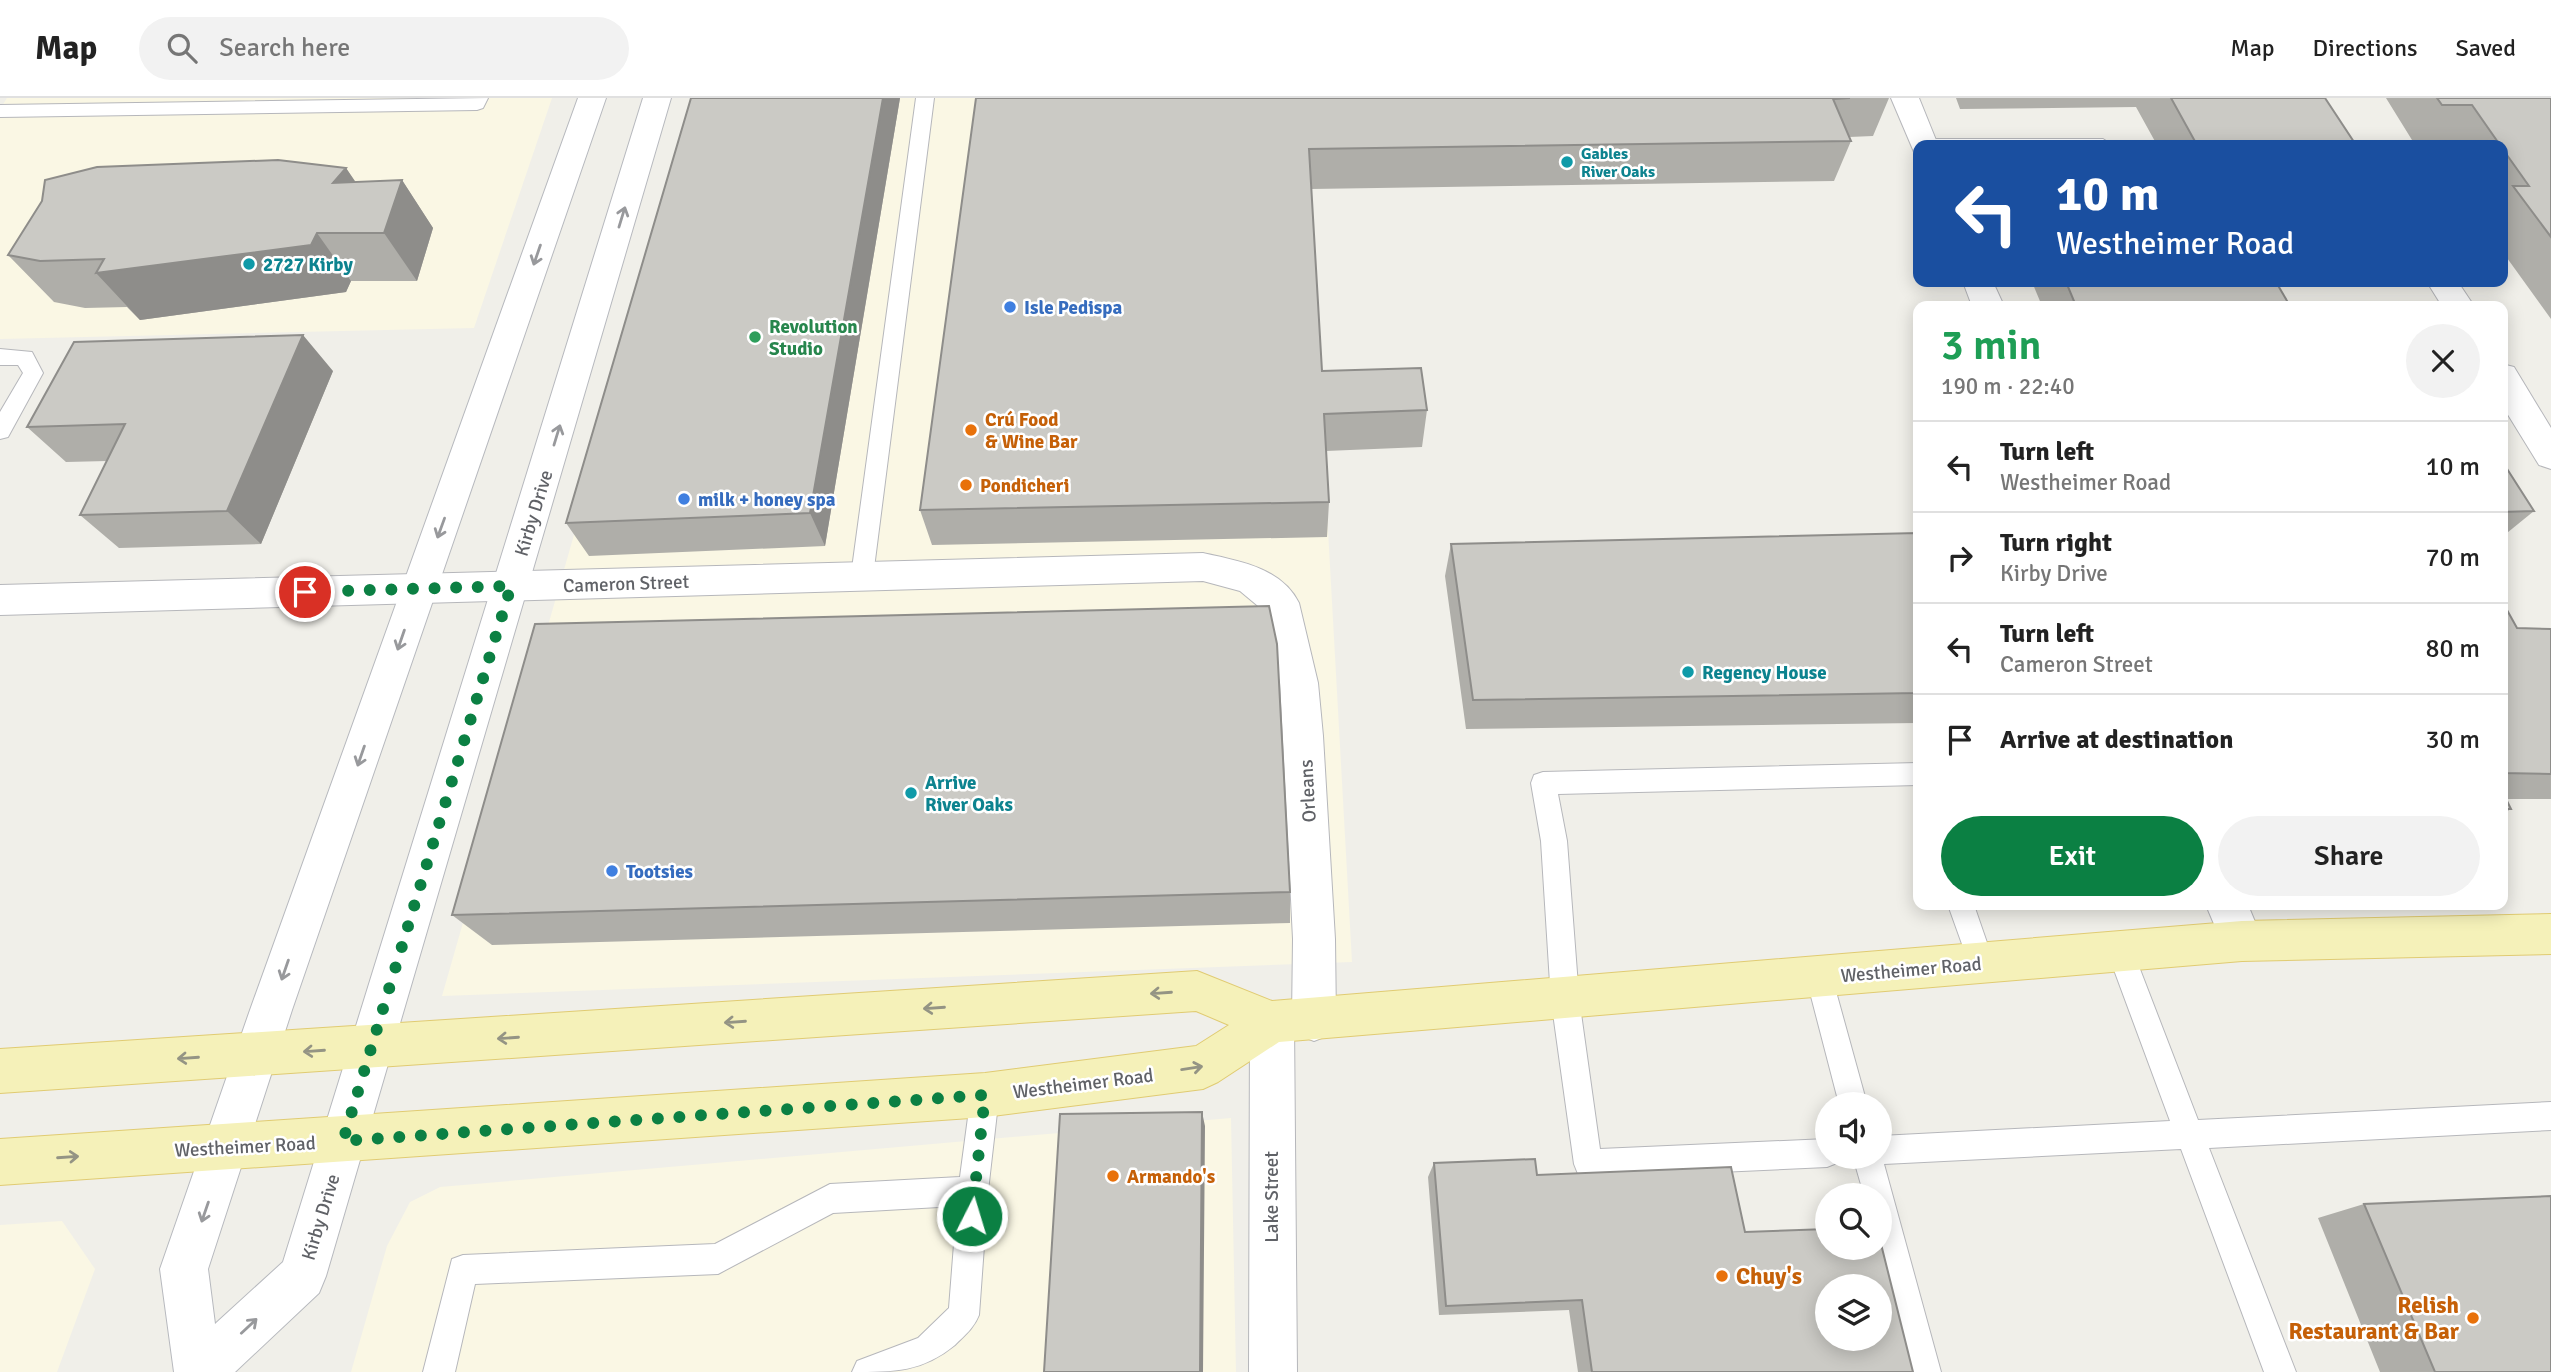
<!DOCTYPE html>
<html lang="en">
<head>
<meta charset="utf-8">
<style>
	:root { --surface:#fff; --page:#f2f2f2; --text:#222; --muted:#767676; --line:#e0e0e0; --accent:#0b8043 }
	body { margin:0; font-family:Signika,sans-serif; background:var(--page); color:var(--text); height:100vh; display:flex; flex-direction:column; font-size:26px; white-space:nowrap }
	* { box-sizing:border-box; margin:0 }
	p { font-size:23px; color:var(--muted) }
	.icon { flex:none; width:38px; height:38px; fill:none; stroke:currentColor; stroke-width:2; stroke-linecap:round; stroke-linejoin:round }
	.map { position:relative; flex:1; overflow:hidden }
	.panel { position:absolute; left:1913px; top:203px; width:595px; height:609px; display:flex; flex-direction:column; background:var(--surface); border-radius:14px; box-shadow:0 4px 18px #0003 }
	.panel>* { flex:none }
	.banner { position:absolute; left:1913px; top:42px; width:595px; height:147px; border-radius:14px; box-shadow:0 4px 18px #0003; background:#1a4fa0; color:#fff; overflow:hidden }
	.buttons { position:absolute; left:1815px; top:994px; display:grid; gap:14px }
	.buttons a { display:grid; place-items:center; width:77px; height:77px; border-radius:50%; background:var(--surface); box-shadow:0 4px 18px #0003; font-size:35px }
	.pin { position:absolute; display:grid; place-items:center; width:60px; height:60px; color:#fff; margin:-30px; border:4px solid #fff; border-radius:50%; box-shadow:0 2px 7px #0007 }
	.me { position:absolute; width:77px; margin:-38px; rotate:5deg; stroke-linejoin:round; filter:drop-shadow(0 0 5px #0008) }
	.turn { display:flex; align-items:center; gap:24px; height:147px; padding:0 28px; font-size:32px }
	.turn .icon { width:91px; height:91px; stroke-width:2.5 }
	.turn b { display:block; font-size:49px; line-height:60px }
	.round { display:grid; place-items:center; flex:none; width:74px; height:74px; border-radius:37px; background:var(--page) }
	.summary { display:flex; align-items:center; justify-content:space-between; height:119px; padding:0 28px }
	h1 { font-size:42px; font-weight:600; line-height:52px; color:#1e9e55 }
	.button { display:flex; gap:14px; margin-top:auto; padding:14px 28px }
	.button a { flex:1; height:80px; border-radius:42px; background:var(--accent); color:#fff; font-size:28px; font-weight:600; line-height:80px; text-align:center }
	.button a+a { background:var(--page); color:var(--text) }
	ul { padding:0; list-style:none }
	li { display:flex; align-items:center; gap:21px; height:91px; padding:0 28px; border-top:2px solid var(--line) }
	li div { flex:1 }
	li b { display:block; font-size:26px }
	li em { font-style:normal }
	header { display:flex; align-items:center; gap:42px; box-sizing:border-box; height:98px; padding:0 35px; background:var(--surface); border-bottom:2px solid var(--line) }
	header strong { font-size:33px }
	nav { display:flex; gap:38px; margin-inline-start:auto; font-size:24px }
	.search { width:490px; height:63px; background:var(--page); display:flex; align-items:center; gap:18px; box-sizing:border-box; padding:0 24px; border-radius:38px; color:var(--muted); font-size:26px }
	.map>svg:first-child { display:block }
</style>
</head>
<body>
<header>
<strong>Map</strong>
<div class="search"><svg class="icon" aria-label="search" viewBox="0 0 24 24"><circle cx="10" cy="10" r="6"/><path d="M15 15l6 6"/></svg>Search here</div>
<nav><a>Map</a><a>Directions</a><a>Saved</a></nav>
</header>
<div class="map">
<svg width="2551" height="1274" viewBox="0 0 2551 1274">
	<rect width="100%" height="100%" fill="#f0efe9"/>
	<path fill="#faf7e4" d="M7 0H552L474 230 0 241V11Z
		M699 0H1304L1352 864 442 898Z
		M1231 1020 1236 1274H351L387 1148 410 1104 440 1089Z
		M62 1123 95 1171 57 1274H0V1127Z"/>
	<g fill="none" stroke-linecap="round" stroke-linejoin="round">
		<defs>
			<path id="service" d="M488 0 483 10 477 12 0 19V7Z
				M916 0H934L873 478 870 485 862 487 854 485 851 478Z
				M1924 41H2103L2112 47H1918L1917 51 1915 47Z
				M0 251 32 254 43 275 8 339 0 341V314L23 275 18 267H0Z
				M1918 665V687L1558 696 1567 743 1579 901 1600 1051 1827 1041V1059H1840L1837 1065 1827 1069 1588 1080 1578 1076 1574 1066 1551 901 1541 743 1531 685 1534 677 1543 674Z
				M1948 807H1974L1994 865 1990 874 1981 878 1972 874Z
				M2120 840 2129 844 2133 853 2198 1022 2551 1004V1032L2209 1050 2296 1274H2264L2181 1051 1884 1066 1941 1274H1909L1877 1150 1880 1097H1864L1853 1059H1880V1038L2170 1023 2107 853 2111 844Z
				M1819 866 1829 870 1832 879 1867 1006H1839L1806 879 1809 870Z
				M985 983 995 987 999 997 988 1093 979 1217C974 1230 965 1237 955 1247 922 1274 895 1274 852 1274L857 1263 918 1240 949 1210 957 1108 833 1115 718 1176 475 1186 455 1274H423L452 1161 463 1157 715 1146 830 1086 960 1079 971 997 975 987Z"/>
			<path id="minor" d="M1891 0H1919L1938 47H1918V55L1914 54Z
				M1963 184H1993L2004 208H1972Z
				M2427 184H2458L2474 208H2442Z
				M2502 266 2514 269 2551 330V371L2539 367 2502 307Z
				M1203 455C1238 463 1281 469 1299 505L1318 585 1323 638 1335 841 1336 922 1329 937 1314 943 1299 937 1294 925 1297 1274H1249L1250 924 1257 909 1272 903 1287 909 1292 921 1293 841 1280 585 1264 513 1240 493 1203 483 0 517V487Z
				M2206 807H2248L2263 843 2257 857 2242 863 2227 857Z"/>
			<path id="secondary" d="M578 0H606L292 912 208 1171 215 1226 283 1164 643 0H671L326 1178 319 1195 235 1274H174L160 1171 250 912Z"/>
			<path id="primary" d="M2551 816V856L2242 863 1279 944 1218 984 1203 991 985 1019 0 1087V1041L985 975 1196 948 1229 927 1196 913 0 995V951L1197 873 1272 903 2242 823Z"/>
		</defs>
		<use href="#service" stroke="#b6b7bb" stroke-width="2"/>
		<use href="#minor" stroke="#b6b7bb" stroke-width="2"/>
		<use href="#secondary" stroke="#b7b9be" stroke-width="2"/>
		<use href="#primary" stroke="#e0cb72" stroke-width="2"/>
		<use href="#service" fill="#fff" fill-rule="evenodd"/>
		<use href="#minor" fill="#fff" fill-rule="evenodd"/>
		<use href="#secondary" fill="#fff" fill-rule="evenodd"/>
		<use href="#primary" fill="#f5f1b9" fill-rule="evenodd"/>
	</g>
	<path fill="#afaea9" d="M691 0H900L825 448 589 458 566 425Z
		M976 0H1889L1873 38 1849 39 1851 43 1834 83 1311 91 1322 273 1427 312 1422 349 1326 353 1329 404 1327 439 932 447 920 412Z
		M1956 0H2325L2356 47H2157L2136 9 1960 11Z
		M2386 0H2551V221L2502 153V47H2445L2442 43 2412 42Z
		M346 70 355 84 402 82 433 130 417 183H351L346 194 140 222 127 209 85 210 54 204 8 157 42 103Z
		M2032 184H2276L2290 208H2042Z
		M333 273 261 446 119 450 80 417 107 363 66 364 27 329Z
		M2502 363 2534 413 2502 439Z
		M1918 435V625L1466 631 1445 478 1451 446Z
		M2502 503 2517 530 2551 531V701H2506L2511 711 2502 716Z
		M1290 794V825L492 847 452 817Z
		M1434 1065 1537 1077 1745 1134 1913 1274H1578L1569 1212 1439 1217 1428 1079Z
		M2364 1106 2551 1274H2380L2318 1120Z"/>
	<path fill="#8e8d8a" d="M883 0H900L825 448 810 415Z
		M346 70 379 118 333 85Z
		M402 82 433 130 417 183 384 135Z
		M317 135 351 183 346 194 140 222 96 175Z
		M303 237 333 273 261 446 227 413Z
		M1202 1014 1205 1028 1203 1274H1200Z"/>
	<path fill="#cbcac5" stroke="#8e8d8a" stroke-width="2" fill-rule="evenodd" d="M691 0H883L810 415 566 425Z
		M976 0H1850L1833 1 1851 43 1309 51 1322 273 1421 270 1427 312 1324 316 1329 404 920 412Z
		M2171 0H2325L2356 47H2197Z
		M2437 0H2551V139L2513 88H2529L2502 50V47H2500L2472 7H2442Z
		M278 62 346 70 333 85 402 82 384 135H317L311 147 96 175 104 161 40 163 8 157 42 103 45 82 97 69Z
		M2066 184H2276L2290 208H2076Z
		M303 237 227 413 80 417 125 326 27 329 74 244Z
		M2502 363 2534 413 2502 414Z
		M1918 435V595L1473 602 1451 446Z
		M2502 503 2517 530 2551 531V676L2502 675Z
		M1269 508 1277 546 1290 794 452 817 535 526Z
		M2502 693 2511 711H2502Z
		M1202 1014 1200 1274H1044L1060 1016Z
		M1535 1061 1537 1077 1731 1069 1745 1134 1827 1131V1150H1880V1142L1913 1274H1592L1582 1202 1446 1208 1434 1065ZM1827 1188H1880V1241H1827Z
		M2551 1098V1274H2435L2364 1106Z"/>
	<defs><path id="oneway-shaft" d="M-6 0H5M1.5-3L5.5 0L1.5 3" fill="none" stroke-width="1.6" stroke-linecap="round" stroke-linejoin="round" transform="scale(1.75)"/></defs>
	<g stroke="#98999c">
		<use href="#oneway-shaft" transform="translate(622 119) rotate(-73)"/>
		<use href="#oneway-shaft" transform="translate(537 157) rotate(109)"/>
		<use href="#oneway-shaft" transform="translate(557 337) rotate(-73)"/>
		<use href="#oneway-shaft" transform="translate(441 430) rotate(110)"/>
		<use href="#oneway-shaft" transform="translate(401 542) rotate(109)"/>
		<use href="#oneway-shaft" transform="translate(361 658) rotate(109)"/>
		<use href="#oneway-shaft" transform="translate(285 872) rotate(109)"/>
		<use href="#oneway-shaft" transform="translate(205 1114) rotate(109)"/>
		<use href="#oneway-shaft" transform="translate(249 1228) rotate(-43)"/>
	</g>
	<g stroke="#949484">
		<use href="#oneway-shaft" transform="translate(1161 895) rotate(176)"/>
		<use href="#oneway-shaft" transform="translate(934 910) rotate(176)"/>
		<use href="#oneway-shaft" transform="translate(735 924) rotate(176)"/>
		<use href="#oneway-shaft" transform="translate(508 940) rotate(176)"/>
		<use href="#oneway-shaft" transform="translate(314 953) rotate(176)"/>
		<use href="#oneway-shaft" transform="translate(188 960) rotate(176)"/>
		<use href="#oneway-shaft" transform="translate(1192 970) rotate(-9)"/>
		<use href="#oneway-shaft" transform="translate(68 1059) rotate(-4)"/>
	</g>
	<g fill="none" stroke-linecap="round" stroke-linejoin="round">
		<path stroke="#0b8043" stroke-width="12" stroke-dasharray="0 21.6" d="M305 494 511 488 343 1043 985 997 972 1118"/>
	</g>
	<g fill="#0f9aa8" stroke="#fff" stroke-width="2.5">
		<circle cx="1567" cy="64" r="7"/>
		<circle cx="249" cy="166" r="7"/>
		<circle cx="1688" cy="574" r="7"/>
		<circle cx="911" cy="695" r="7"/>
	</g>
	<g fill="#3f7fe0" stroke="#fff" stroke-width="2.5">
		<circle cx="1010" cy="209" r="7"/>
		<circle cx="684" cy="401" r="7"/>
		<circle cx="612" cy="773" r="7"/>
	</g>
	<circle fill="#2e9e5b" stroke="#fff" stroke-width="2.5" cx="755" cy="239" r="7"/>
	<g fill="#e8710a" stroke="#fff" stroke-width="2.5">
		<circle cx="971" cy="332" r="7"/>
		<circle cx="966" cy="387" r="7"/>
		<circle cx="1113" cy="1078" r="7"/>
		<circle cx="1722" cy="1178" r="7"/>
		<circle cx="2473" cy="1220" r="7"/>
	</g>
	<g text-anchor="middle" stroke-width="5" stroke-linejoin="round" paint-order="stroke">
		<g font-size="16" font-weight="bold" fill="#0d838f" stroke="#fff" text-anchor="start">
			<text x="1581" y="61">Gables<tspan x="1581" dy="18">River Oaks</tspan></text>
		</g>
		<g font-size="19" font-weight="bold" fill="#0d838f" stroke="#fff" text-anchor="start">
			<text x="263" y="173">2727 Kirby</text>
			<text x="1702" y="581">Regency House</text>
			<text x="925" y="691">Arrive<tspan x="925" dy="22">River Oaks</tspan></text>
		</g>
		<g font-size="19" font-weight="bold" fill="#366cbe" stroke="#fff" text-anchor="start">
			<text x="1024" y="216">Isle Pedispa</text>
			<text x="698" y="408">milk + honey spa</text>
			<text x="626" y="780">Tootsies</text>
		</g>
		<g font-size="19" font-weight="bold" fill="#27864d" stroke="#fff" text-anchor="start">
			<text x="769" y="235">Revolution<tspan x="769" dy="22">Studio</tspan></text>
		</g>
		<g font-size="19" font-weight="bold" fill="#c56008" stroke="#fff" text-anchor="start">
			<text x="985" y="328">Crú Food<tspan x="985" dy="22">&amp; Wine Bar</tspan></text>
			<text x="980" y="394">Pondicheri</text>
			<text x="1127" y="1085">Armando's</text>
		</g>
		<g font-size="19" fill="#606267" stroke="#fff">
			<text transform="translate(533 415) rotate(-73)" y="7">Kirby Drive</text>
			<text transform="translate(626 485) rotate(-2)" y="7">Cameron Street</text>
			<text transform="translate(1307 693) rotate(-93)" y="7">Orleans</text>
			<text transform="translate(1911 871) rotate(-5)" y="7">Westheimer Road</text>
			<text transform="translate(1083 985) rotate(-7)" y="7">Westheimer Road</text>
			<text transform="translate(245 1048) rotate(-3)" y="7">Westheimer Road</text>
			<text transform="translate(1271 1099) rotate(-90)" y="7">Lake Street</text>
			<text transform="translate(320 1119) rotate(-73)" y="7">Kirby Drive</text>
		</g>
		<g font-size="23" font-weight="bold" fill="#c56008" stroke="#fff" text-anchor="start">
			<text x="1736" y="1186">Chuy's</text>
			<text x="2459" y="1215" text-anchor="end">Relish<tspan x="2459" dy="26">Restaurant &amp; Bar</tspan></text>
		</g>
	</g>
</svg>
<div class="buttons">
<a><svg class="icon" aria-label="sound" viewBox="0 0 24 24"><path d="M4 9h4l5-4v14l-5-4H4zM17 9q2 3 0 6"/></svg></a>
<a><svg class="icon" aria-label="search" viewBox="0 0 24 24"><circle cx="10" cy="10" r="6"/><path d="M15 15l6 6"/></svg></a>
<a><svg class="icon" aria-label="layers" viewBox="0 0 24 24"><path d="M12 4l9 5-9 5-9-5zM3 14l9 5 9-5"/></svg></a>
</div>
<div class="pin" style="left:305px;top:494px;background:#d93025"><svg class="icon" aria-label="arrive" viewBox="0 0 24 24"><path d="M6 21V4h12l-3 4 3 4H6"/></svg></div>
<svg class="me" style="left:972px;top:1118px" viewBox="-20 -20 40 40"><circle r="17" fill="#0b8043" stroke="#fff" stroke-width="3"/><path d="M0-11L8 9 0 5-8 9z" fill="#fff"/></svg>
<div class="banner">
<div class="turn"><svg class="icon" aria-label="left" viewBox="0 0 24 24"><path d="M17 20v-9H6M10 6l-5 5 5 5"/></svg><div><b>10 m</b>Westheimer Road</div></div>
</div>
<section class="panel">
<div class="summary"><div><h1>3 min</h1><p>190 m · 22:40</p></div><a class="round"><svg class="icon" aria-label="close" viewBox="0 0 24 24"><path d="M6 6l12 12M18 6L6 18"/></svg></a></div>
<ul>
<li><svg class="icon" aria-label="left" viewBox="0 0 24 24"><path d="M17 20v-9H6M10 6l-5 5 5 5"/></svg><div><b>Turn left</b><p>Westheimer Road</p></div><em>10 m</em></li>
<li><svg class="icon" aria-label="right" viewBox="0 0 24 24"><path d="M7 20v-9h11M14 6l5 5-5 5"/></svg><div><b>Turn right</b><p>Kirby Drive</p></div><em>70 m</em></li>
<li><svg class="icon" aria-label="left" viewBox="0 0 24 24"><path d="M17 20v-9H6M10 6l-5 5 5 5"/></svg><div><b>Turn left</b><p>Cameron Street</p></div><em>80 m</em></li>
<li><svg class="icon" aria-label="arrive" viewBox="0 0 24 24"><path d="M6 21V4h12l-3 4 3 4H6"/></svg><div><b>Arrive at destination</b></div><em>30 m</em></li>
</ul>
<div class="button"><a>Exit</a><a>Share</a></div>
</section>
</div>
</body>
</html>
